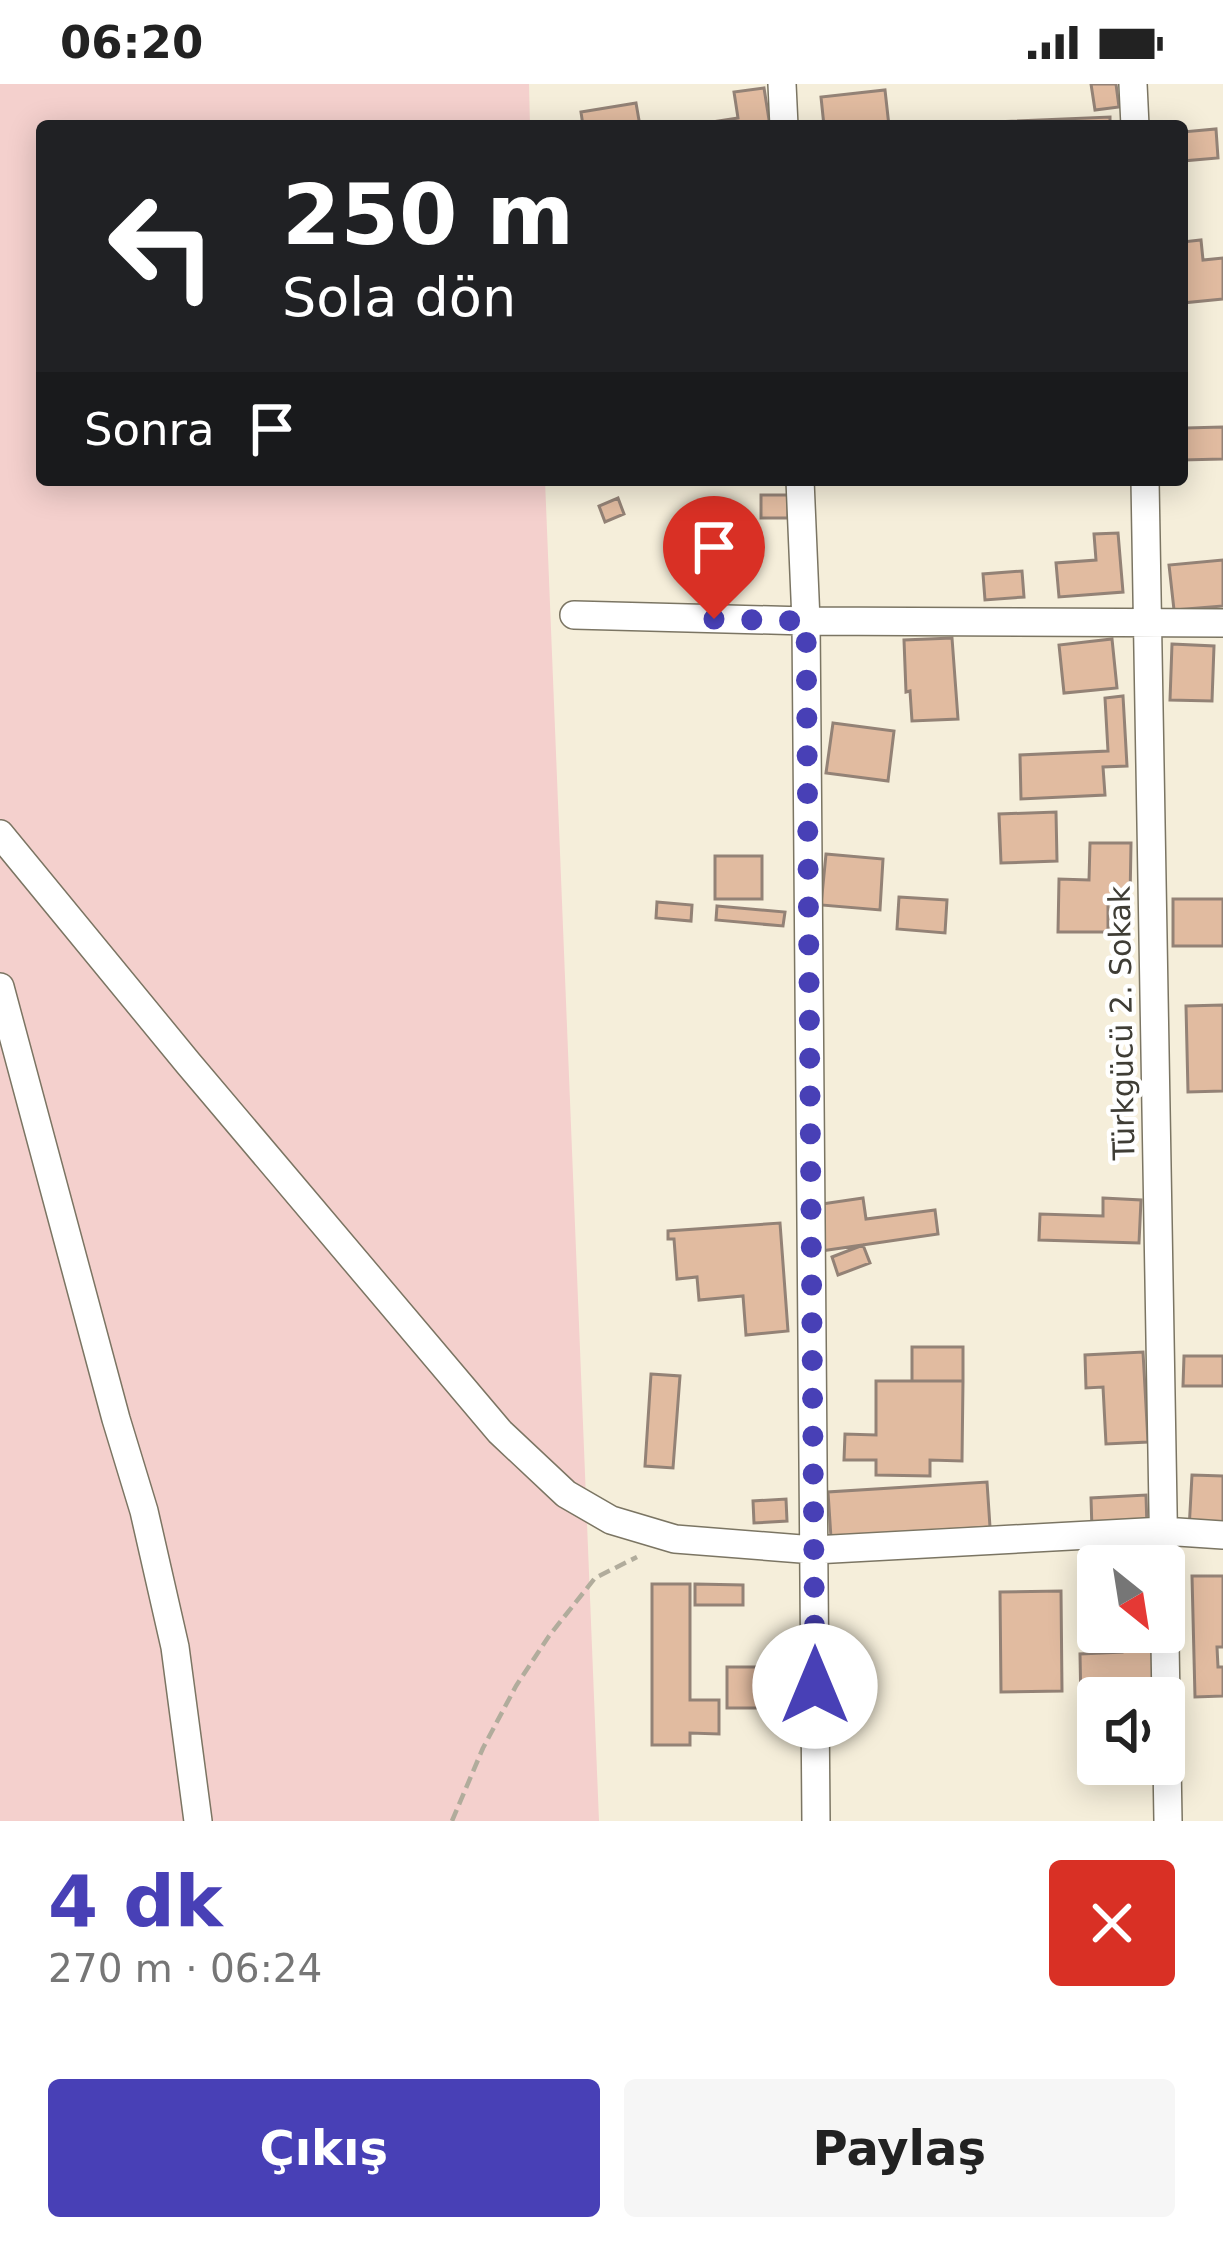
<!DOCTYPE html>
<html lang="tr">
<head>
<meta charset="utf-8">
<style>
	:root { --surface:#fff; --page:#f6f6f6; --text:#222; --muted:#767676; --accent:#4840b6 }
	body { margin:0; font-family:"DejaVu Sans",sans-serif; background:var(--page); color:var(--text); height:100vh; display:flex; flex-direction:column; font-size:45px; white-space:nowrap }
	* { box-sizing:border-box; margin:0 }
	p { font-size:39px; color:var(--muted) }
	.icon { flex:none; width:66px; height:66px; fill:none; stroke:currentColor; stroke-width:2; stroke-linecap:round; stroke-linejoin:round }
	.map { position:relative; height:1737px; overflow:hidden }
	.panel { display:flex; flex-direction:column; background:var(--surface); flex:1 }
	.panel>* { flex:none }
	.top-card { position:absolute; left:36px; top:36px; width:1152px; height:366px; border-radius:12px; box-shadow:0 6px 30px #0003; background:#202124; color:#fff; overflow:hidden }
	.needle { width:78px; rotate:150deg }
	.tools { position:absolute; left:1077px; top:1461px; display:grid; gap:24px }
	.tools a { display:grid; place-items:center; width:108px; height:108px; border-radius:12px; background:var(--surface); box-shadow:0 6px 30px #0003; font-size:60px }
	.pin { position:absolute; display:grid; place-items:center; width:102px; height:102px; color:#fff; margin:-123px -51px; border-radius:50% 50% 50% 0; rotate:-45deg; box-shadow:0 0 12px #0007 }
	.pin .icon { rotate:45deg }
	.me { position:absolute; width:132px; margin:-66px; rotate:0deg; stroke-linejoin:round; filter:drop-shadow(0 0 9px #0008) }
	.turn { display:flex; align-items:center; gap:42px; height:252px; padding:0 48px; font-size:54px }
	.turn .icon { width:156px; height:156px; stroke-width:2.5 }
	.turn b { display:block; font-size:84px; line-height:102px }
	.then { display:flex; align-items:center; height:114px; padding:0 48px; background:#0003; gap:24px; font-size:45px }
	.round { display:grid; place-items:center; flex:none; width:126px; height:126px; border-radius:12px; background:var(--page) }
	.overview { display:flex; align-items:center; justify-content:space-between; height:204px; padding:0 48px }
	h1 { font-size:72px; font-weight:700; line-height:90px; color:var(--accent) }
	.button { display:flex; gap:24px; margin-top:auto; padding:24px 48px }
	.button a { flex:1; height:138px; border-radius:12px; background:var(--accent); color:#fff; font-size:48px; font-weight:700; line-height:138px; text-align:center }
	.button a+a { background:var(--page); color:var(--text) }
	.status { display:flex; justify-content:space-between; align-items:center; height:84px; padding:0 60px; background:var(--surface); direction:ltr }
	.status svg { height:33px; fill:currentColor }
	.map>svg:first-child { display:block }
</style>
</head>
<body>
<div class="status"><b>06:20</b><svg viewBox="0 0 49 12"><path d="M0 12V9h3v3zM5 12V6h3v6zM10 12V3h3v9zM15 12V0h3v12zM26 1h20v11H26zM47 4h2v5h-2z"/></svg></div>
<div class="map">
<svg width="1223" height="1737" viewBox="0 0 1223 1737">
	<rect width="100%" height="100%" fill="#f5eeda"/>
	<path fill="#f4d0cd" d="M0 0H529L530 42H42V396H545L599 1737H0Z"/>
	<path fill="#e1bba0" stroke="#938276" stroke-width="3" d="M1091 0H1116L1119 23 1095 26Z
		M764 4 770 42H686L738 34 734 8Z
		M885 6 889 42H824L821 13Z
		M636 19 640 42H583L581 28Z
		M1110 33V42H996L995 38Z
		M1216 45 1218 74 1182 77V48Z
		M1201 156 1203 176 1223 174V215L1182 219V158Z
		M1182 261H1184L1186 344 1223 343V375L1182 376Z
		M761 411H788V434H761Z
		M618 414 624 430 605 438 599 422Z
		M1118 449 1123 508 1059 513 1056 479 1096 476 1094 450Z
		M1223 476V522L1174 526 1169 481Z
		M1022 487 1024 513 985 516 983 490Z
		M952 554 958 635 912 637 910 607 906 608 904 556Z
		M1112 555 1117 604 1064 609 1059 561Z
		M1172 560 1214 562 1212 617 1170 616Z
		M1123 612 1127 682 1103 683 1105 711 1021 715 1020 671 1108 667 1105 614Z
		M833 639 894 647 888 697 826 689Z
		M1056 728 1057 777 1001 779 999 730Z
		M1090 759H1131L1130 817H1108V848H1058L1059 795 1089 796Z
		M826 770 883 775 880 826 821 821Z
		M715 772H762V815H715Z
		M899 813 947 816 945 849 897 845Z
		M1173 815H1223V862H1173Z
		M657 818 692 821 691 837 656 834Z
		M717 822 785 828 783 842 716 836Z
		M1223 921V1007L1188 1008 1186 922Z
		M863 1114 866 1135 935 1126 938 1150 821 1167 815 1121Z
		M1103 1114 1141 1116 1139 1159 1039 1156 1040 1130 1103 1132Z
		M780 1139 788 1247 746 1251 743 1212 699 1216 697 1193 677 1195 674 1155H668V1147Z
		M863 1161 870 1179 838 1191 832 1173Z
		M912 1263H963V1297H912Z
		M1143 1268 1148 1358 1106 1360 1103 1303 1086 1304 1085 1271Z
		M1184 1272H1223V1302H1183Z
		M651 1290 680 1292 673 1384 645 1382Z
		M876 1297H963L962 1377 930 1376V1392L876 1391V1376H844L845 1350 876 1351Z
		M1192 1391 1223 1392V1447L1189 1446Z
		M987 1398 990 1443 831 1454 828 1408Z
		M1146 1411 1147 1443 1092 1446 1091 1414Z
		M786 1415 787 1437 754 1439 753 1417Z
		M1192 1492H1223V1563H1217L1218 1583H1223V1612L1195 1613Z
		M652 1500H690V1616H719V1650L690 1649V1661H652Z
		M695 1500 743 1501V1521H695Z
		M1061 1507 1062 1607 1001 1608 1000 1508Z
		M1121 1548H1154L1156 1614H1098V1623H1081L1080 1570 1122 1568Z
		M727 1583H766V1624H727Z"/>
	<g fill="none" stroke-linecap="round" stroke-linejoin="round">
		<defs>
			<path id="minor" d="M782 0 784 42
				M1133 0 1135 42
				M800 396 806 537 816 1737
				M1145 396 1164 1482
				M574 531 806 537 1223 539
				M0 750 188 979 500 1348 566 1410 611 1436 675 1455 814 1466 1163 1447 1223 1451
				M0 903 116 1335 144 1427 175 1563 198 1737
				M1164 1499 1168 1737"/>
		</defs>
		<use href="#minor" stroke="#7b7563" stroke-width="30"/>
		<path stroke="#b1ac9c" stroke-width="4.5" stroke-dasharray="12 6" stroke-linecap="butt" d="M452 1737 483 1664 516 1602 549 1552 595 1494 637 1473"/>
		<use href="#minor" stroke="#fff" stroke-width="27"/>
	</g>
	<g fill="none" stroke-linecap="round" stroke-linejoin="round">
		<path stroke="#4840b6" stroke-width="21" stroke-dasharray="0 37.8" d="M714 535 806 537 815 1602"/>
	</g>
	<g text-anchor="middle" stroke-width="9" stroke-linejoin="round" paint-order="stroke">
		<g font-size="30" fill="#3f3d35" stroke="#fff">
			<text transform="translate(1122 939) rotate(-91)" y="10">Türkgücü 2. Sokak</text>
		</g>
	</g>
</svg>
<div class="tools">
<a><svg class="needle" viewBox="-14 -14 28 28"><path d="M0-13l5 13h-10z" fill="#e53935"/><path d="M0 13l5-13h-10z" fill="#767676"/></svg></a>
<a><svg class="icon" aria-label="sound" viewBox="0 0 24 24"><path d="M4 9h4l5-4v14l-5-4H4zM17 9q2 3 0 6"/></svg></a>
</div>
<div class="pin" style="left:714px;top:535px;background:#d93025"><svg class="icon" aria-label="arrive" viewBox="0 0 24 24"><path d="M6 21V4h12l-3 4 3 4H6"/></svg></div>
<svg class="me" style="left:815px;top:1602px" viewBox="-20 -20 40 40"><circle r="19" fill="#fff"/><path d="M0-13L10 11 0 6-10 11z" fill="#4840b6"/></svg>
<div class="top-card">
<div class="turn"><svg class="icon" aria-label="left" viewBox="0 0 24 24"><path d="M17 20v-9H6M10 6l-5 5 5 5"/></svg><div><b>250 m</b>Sola dön</div></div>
<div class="then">Sonra<svg class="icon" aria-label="arrive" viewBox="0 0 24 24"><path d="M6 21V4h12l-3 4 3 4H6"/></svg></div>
</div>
</div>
<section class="panel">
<div class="overview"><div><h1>4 dk</h1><p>270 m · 06:24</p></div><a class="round" style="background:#d93025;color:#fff"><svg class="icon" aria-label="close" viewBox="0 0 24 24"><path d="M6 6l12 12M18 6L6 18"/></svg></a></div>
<div class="button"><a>Çıkış</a><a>Paylaş</a></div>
</section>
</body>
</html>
